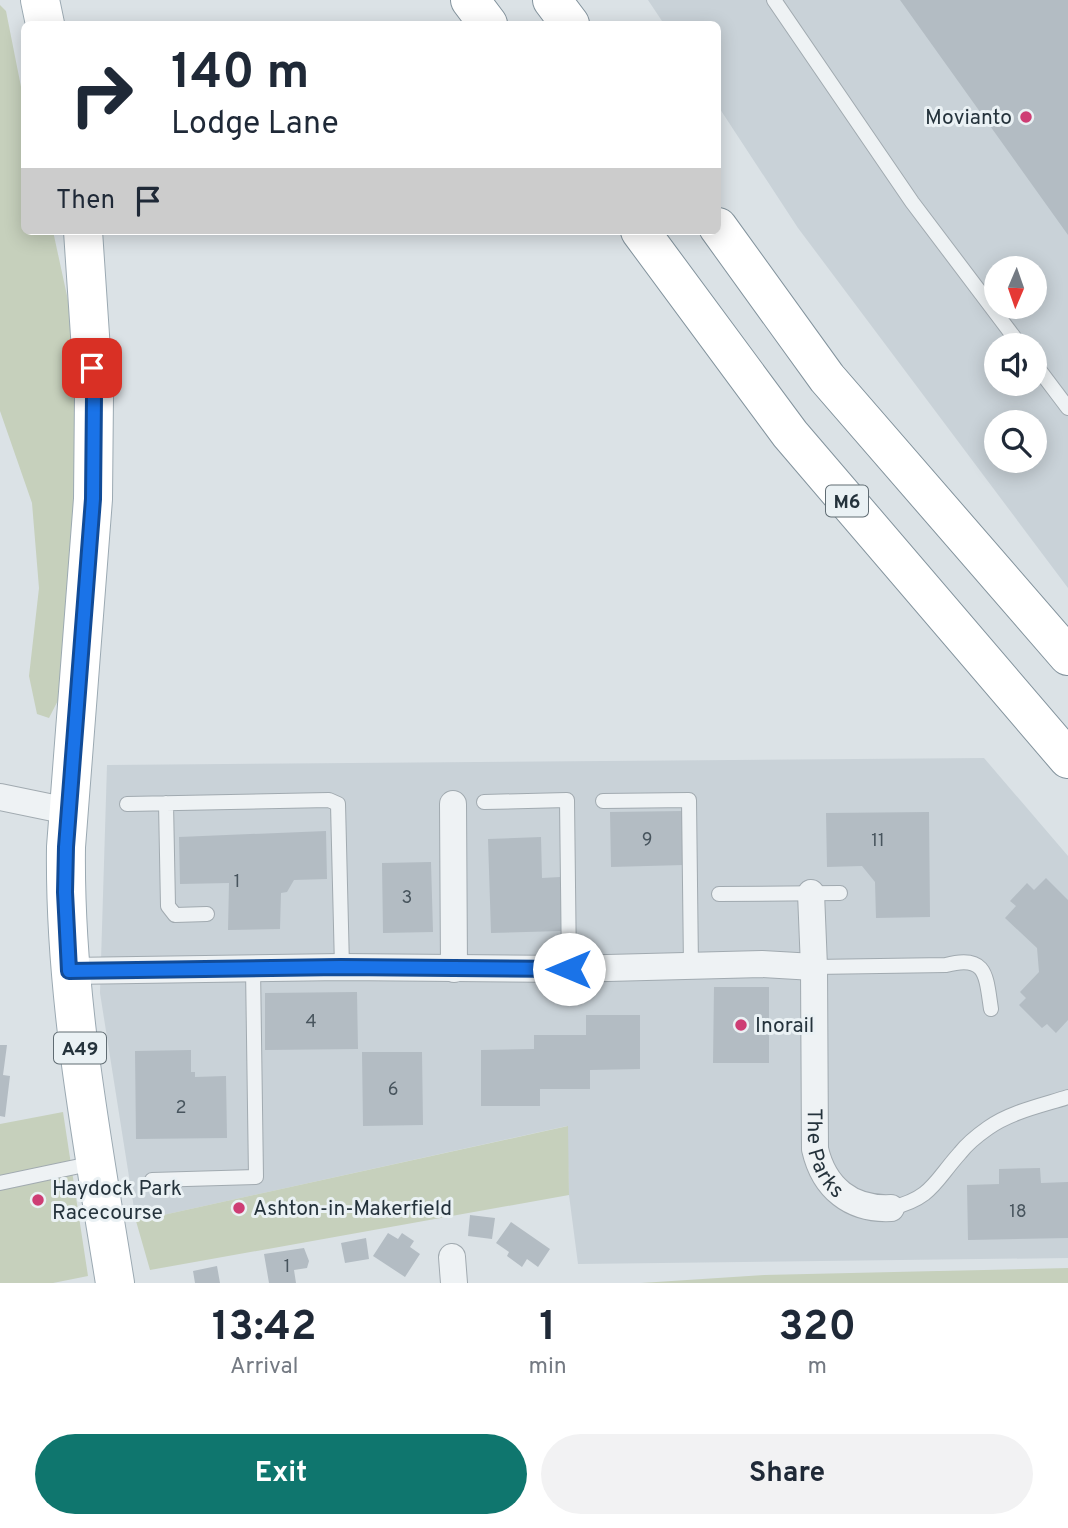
<!DOCTYPE html>
<html lang="en">
<head>
<meta charset="utf-8">
<style>
	:root { --surface:#fff; --page:#f2f2f3; --text:#1f2937; --muted:#747a83; --accent:#0f766e }
	body { margin:0; font-family:Overpass,sans-serif; background:var(--page); color:var(--text); height:100vh; display:flex; flex-direction:column; font-size:26px; white-space:nowrap }
	* { box-sizing:border-box; margin:0 }
	p { font-size:23px; color:var(--muted) }
	.icon { flex:none; width:38px; height:38px; fill:none; stroke:currentColor; stroke-width:2; stroke-linecap:round; stroke-linejoin:round }
	.map { position:relative; height:1283px; overflow:hidden }
	.sheet { display:flex; flex-direction:column; background:var(--surface); flex:1 }
	.sheet>* { flex:none }
	.guide { position:absolute; left:21px; top:21px; width:700px; height:214px; border-radius:10px; box-shadow:0 4px 18px #0003; background:#fff; color:var(--text); overflow:hidden }
	.needle { width:46px; rotate:182deg }
	.controls { position:absolute; left:984px; top:256px; display:grid; gap:14px }
	.controls a { display:grid; place-items:center; width:63px; height:63px; border-radius:50%; background:var(--surface); box-shadow:0 4px 18px #0003; font-size:35px }
	.pin { position:absolute; display:grid; place-items:center; width:60px; height:60px; color:#fff; margin:-30px; border-radius:14px; box-shadow:0 4px 10px #0006 }
	.me { position:absolute; width:77px; margin:-38px; rotate:270deg; stroke-linejoin:round; filter:drop-shadow(0 0 5px #0008) }
	.turn { display:flex; align-items:center; gap:24px; height:147px; padding:0 35px; font-size:32px }
	.turn .icon { width:91px; height:91px; stroke-width:2.5 }
	.turn b { display:block; font-size:49px; line-height:60px }
	.then { display:flex; align-items:center; height:66px; padding:0 35px; background:#0003; gap:14px; font-size:26px }
	.eta { display:flex; justify-content:space-evenly; align-items:center; height:119px; text-align:center }
	.eta b { font-size:42px; font-weight:700; line-height:49px }
	.action { display:flex; gap:14px; margin-top:auto; padding:14px 35px }
	.action a { flex:1; height:80px; border-radius:42px; background:var(--accent); color:#fff; font-size:28px; font-weight:700; line-height:80px; text-align:center }
	.action a+a { background:var(--page); color:var(--text) }
	.map>svg:first-child { display:block }
</style>
</head>
<body>
<div class="map">
<svg width="1068" height="1283" viewBox="0 0 1068 1283">
	<rect width="100%" height="100%" fill="#dbe2e6"/>
	<path fill="#c9d2d8" fill-rule="evenodd" d="M648 0H1068V588L798 228 718 106V24H664ZM996 268H1034V306H996ZM996 345H1034V383H996ZM996 422H1034V460H996Z
		M984 758 1068 856V1258L578 1264 569 1195 567 1126 136 1221 100 993 107 765Z"/>
	<path fill="#c6d0bc" d="M0 5 6 11 24 102V231H53L77 342 73 671 49 718 37 714 29 676 39 588 32 503 0 411Z
		M63 1112 88 1276 53 1283H0V1124Z
		M568 1126 569 1195 150 1270 136 1221Z
		M1068 1268V1283H641L764 1275Z"/>
	<path fill="#b3bcc3" d="M900 0H1068V235Z
		M683 811 684 865 611 867 610 812Z
		M929 812 930 917 876 918 875 882 862 866 827 867 826 813Z
		M326 831 327 879 294 880 287 892 281 893 280 929 228 930 229 883 180 884 179 837Z
		M541 837 542 878 560 877 562 931 491 933 488 839Z
		M431 862 433 932 383 933 382 863Z
		M1046 878 1068 900V1020L1056 1033 1047 1024 1042 1028 1019 1005 1026 998 1020 992 1039 972 1037 948 1005 918 1016 906 1010 901 1027 883 1034 890Z
		M714 987H769V1063H713Z
		M357 992 358 1049 265 1050V993Z
		M586 1015H640V1069L590 1070V1089H540V1106H481V1050L534 1049V1035H586Z
		M0 1045H7L3 1075 10 1076 5 1117 0 1116Z
		M191 1050V1072H195V1077L226 1076 227 1138 136 1139 135 1051Z
		M362 1052H422L423 1125 363 1126Z
		M1040 1168 1041 1183 1068 1182V1238L968 1240 967 1185 999 1184V1169Z
		M470 1215 495 1218 492 1239 468 1236Z
		M511 1222 550 1249 538 1267 527 1259 522 1267 507 1256 509 1252 496 1243Z
		M388 1233 398 1239 402 1233 414 1241 410 1247 420 1254 405 1277 373 1256Z
		M366 1238 369 1259 345 1263 341 1243Z
		M304 1248 309 1261 307 1268 294 1270 296 1283H269L264 1254Z
		M217 1266 220 1283H195L193 1271Z"/>
	<g fill="none" stroke-linecap="round" stroke-linejoin="round">
		<defs>
			<path id="lane" d="M774 0 912 202 1020 345
				M1034 363 1068 408
				M603 801 689 800 691 967
				M484 802 567 800 569 969
				M166 803 168 906 175 915 207 914
				M127 804 329 800 338 804 342 967
				M719 894 840 893
				M814 967 946 965C987 954 986 976 991 1009
				M152 1180 256 1177 253 968
				M0 1183 94 1163
				M891 1208C932 1198 934 1182 960 1153 967 1144 978 1135 988 1128 1010 1112 1043 1105 1068 1097"/>
			<g id="street">
				<path d="M0 797 68 811"/>
				<path d="M453 804 454 969"/>
				<path id="s1" d="M811 893 814 967 815 1149C824 1188 851 1210 891 1208"/>
				<path d="M69 971 342 967 569 969 762 964 814 967"/>
				<path d="M452 1257 454 1283"/>
			</g>
			<path id="primary" d="M40 0 45 24
				M83 231 94 395 93 499 66 847C64 993 92 1139 115 1283"/>
			<path id="highway" d="M470 0 488 24
				M552 0 570 24
				M718 227 827 378 1068 656
				M640 231 790 434 1068 759"/>
		</defs>
		<use href="#lane" stroke="#a1aab0" stroke-width="16"/>
		<use href="#street" stroke="#a1aab0" stroke-width="28"/>
		<use href="#primary" stroke="#9ba9b2" stroke-width="40"/>
		<use href="#highway" stroke="#83939d" stroke-width="40"/>
		<use href="#lane" stroke="#eef2f4" stroke-width="14"/>
		<use href="#street" stroke="#eef2f4" stroke-width="26"/>
		<use href="#primary" stroke="#fff" stroke-width="38"/>
		<use href="#highway" stroke="#fff" stroke-width="38"/>
	</g>
	<g fill="none" stroke-linecap="round" stroke-linejoin="round">
		<defs>
			<path id="route" d="M92 368 94 395 93 499 66 847 65 892 69 971 341 967 569 969"/>
		</defs>
		<use href="#route" stroke="#114b97" stroke-width="18"/>
		<use href="#route" stroke="#1a73e8" stroke-width="12"/>
	</g>
	<g fill="#ce3d74" stroke="#eaf1f4" stroke-width="2.5">
		<circle cx="1026" cy="117" r="7"/>
		<circle cx="741" cy="1025" r="7"/>
		<circle cx="38" cy="1200" r="7"/>
		<circle cx="239" cy="1208" r="7"/>
	</g>
	<g text-anchor="middle" stroke-width="6" stroke-linejoin="round" paint-order="stroke">
		<g font-size="18" fill="#48555e">
			<text x="647" y="845">9</text>
			<text x="878" y="846">11</text>
			<text x="237" y="887">1</text>
			<text x="407" y="903">3</text>
			<text x="311" y="1027">4</text>
			<text x="393" y="1095">6</text>
			<text x="181" y="1113">2</text>
			<text x="1018" y="1217">18</text>
			<text x="287" y="1272">1</text>
		</g>
		<g fill="#eaf1f4" stroke="#606c73" stroke-width="2">
			<rect x="826" y="485.5" width="42" height="31" rx="5"/>
			<rect x="54" y="1032.5" width="52" height="31" rx="5"/>
		</g>
		<g font-size="19" font-weight="bold" fill="#25333c">
			<text x="847" y="508">M6</text>
			<text x="80" y="1055">A49</text>
		</g>
		<g font-size="21" fill="#25333c" stroke="#eaf1f4" text-anchor="start">
			<text x="1012" y="124" text-anchor="end">Movianto</text>
			<text x="755" y="1032">Inorail</text>
			<text x="52" y="1195">Haydock Park<tspan x="52" dy="24">Racecourse</tspan></text>
			<text x="253" y="1215">Ashton-in-Makerfield</text>
		</g>
		<g font-size="21" fill="#25333c" stroke="#eaf1f4">
			<text dy="7" stroke="none"><textPath href="#s1" startOffset="262">The Parks</textPath></text>
		</g>
	</g>
</svg>
<div class="controls">
<a><svg class="needle" viewBox="-14 -14 28 28"><path d="M0-13l5 13h-10z" fill="#e53935"/><path d="M0 13l5-13h-10z" fill="#747a83"/></svg></a>
<a><svg class="icon" aria-label="sound" viewBox="0 0 24 24"><path d="M4 9h4l5-4v14l-5-4H4zM17 9q2 3 0 6"/></svg></a>
<a><svg class="icon" aria-label="search" viewBox="0 0 24 24"><circle cx="10" cy="10" r="6"/><path d="M15 15l6 6"/></svg></a>
</div>
<div class="pin" style="left:92px;top:368px;background:#d93025"><svg class="icon" aria-label="arrive" viewBox="0 0 24 24"><path d="M6 21V4h12l-3 4 3 4H6"/></svg></div>
<svg class="me" style="left:569px;top:969px" viewBox="-20 -20 40 40"><circle r="19" fill="#fff"/><path d="M0-13L10 11 0 6-10 11z" fill="#1a73e8"/></svg>
<div class="guide">
<div class="turn"><svg class="icon" aria-label="right" viewBox="0 0 24 24"><path d="M7 20v-9h11M14 6l5 5-5 5"/></svg><div><b>140 m</b>Lodge Lane</div></div>
<div class="then">Then<svg class="icon" aria-label="arrive" viewBox="0 0 24 24"><path d="M6 21V4h12l-3 4 3 4H6"/></svg></div>
</div>
</div>
<section class="sheet">
<div class="eta">
<div><b>13:42</b><p>Arrival</p></div>
<div><b>1</b><p>min</p></div>
<div><b>320</b><p>m</p></div>
</div>
<div class="action"><a>Exit</a><a>Share</a></div>
</section>
</body>
</html>
